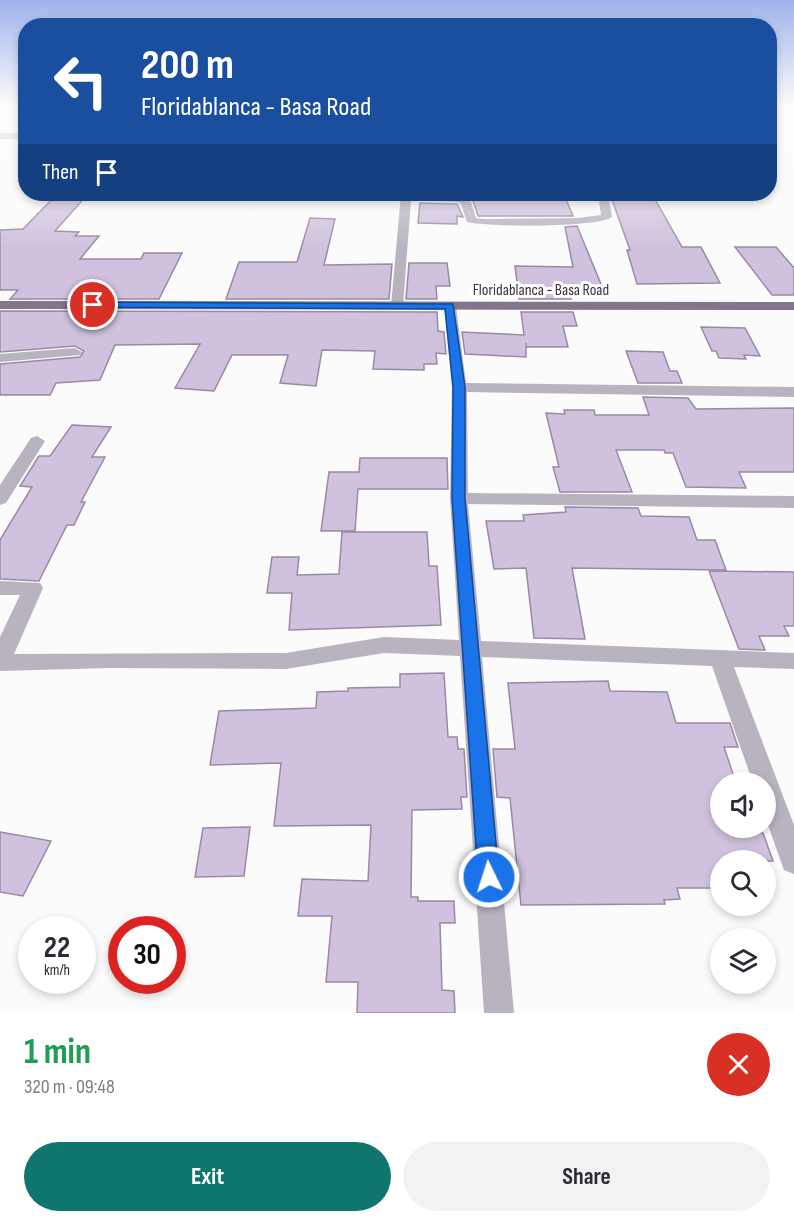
<!DOCTYPE html>
<html lang="en">
<head>
<meta charset="utf-8">
<style>
	:root { --surface:#fff; --page:#f2f2f3; --text:#2b2b33; --muted:#7c7c81; --accent:#0f766e }
	body { margin:0; font-family:"Sofia Sans Condensed",sans-serif; background:var(--page); color:var(--text); height:100vh; display:flex; flex-direction:column; font-size:22px; white-space:nowrap }
	* { box-sizing:border-box; margin:0 }
	p { font-size:20px; color:var(--muted) }
	.icon { flex:none; width:33px; height:33px; fill:none; stroke:currentColor; stroke-width:2; stroke-linecap:round; stroke-linejoin:round }
	.map { position:relative; height:1013px; overflow:hidden }
	.sheet { display:flex; flex-direction:column; background:var(--surface); flex:1 }
	.sheet>* { flex:none }
	.top-card { position:absolute; left:18px; top:18px; width:759px; height:183px; border-radius:24px; box-shadow:0 3px 9px #0003; background:#1a4fa0; color:#fff; overflow:hidden }
	.controls { position:absolute; left:710px; top:772px; display:grid; gap:12px }
	.controls a { display:grid; place-items:center; width:66px; height:66px; border-radius:50%; background:var(--surface); box-shadow:0 3px 9px #0003; font-size:30px }
	.speed { position:absolute; left:18px; top:916px; display:flex; gap:12px; font-size:30px; font-weight:700; text-align:center }
	.speed>* { display:grid; place-content:center; width:78px; height:78px; border-radius:50%; background:var(--surface); box-shadow:0 3px 9px #0003; line-height:1 }
	.speed small { font-size:15px; font-weight:400 }
	.speed .limit { border:9px solid #d22; background:#fff; color:#111 }
	.pin { position:absolute; display:grid; place-items:center; width:51px; height:51px; color:#fff; margin:-26px; border:3px solid #fff; border-radius:50%; box-shadow:0 2px 6px #0007 }
	.me { position:absolute; width:66px; margin:-33px; rotate:356deg; stroke-linejoin:round; filter:drop-shadow(0 0 4px #0008) }
	.turn { display:flex; align-items:center; gap:21px; height:126px; padding:0 24px; font-size:27px }
	.turn .icon { width:78px; height:78px; stroke-width:2.5 }
	.turn b { display:block; font-size:42px; line-height:51px }
	.then { display:flex; align-items:center; height:57px; padding:0 24px; background:#0003; gap:12px; font-size:22px }
	.round { display:grid; place-items:center; flex:none; width:63px; height:63px; border-radius:32px; background:var(--page) }
	.overview { display:flex; align-items:center; justify-content:space-between; height:102px; padding:0 24px }
	h1 { font-size:36px; font-weight:700; line-height:45px; color:#1e9e55 }
	.action { display:flex; gap:12px; margin-top:auto; padding:12px 24px }
	.action a { flex:1; height:69px; border-radius:36px; background:var(--accent); color:#fff; font-size:24px; font-weight:700; line-height:69px; text-align:center }
	.action a+a { background:var(--page); color:var(--text) }
	.map>svg:first-child { display:block }
</style>
</head>
<body>
<div class="map">
<svg width="794" height="1013" viewBox="0 0 794 1013">
	<rect width="100%" height="100%" fill="#fbfbfb"/>
	<path fill="#d0c2de" stroke="#988aa5" stroke-width="1.5" d="M57 194H88L55 231 79 232 75 236H99L80 259H141L144 253H182L159 299H10L18 290H0V230L23 229Z
		M439 194 565 197 573 216H478L473 201 465 195Z
		M610 194H652L682 247H701L720 283 637 284 627 250H630Z
		M420 203 457 204 463 217 457 216V224L418 223Z
		M310 218 335 219 324 265 392 264 389 299H226L239 262H297Z
		M577 226 603 289H595L597 296H570L571 299H519L515 266 573 267 565 227Z
		M735 247H776L794 268V295H772Z
		M447 263 450 286H436L437 299H406L409 263Z
		M0 311 437 312 438 331 444 332 446 354 436 353 437 364H424V370L373 369 375 351 322 350 316 386 280 383 288 355H232L214 391 175 388 200 344 115 345 100 380 56 383 50 395H0V364L80 357 84 351 75 346 0 352Z
		M521 312H573L577 326H563L568 347H526V343V357L465 354 462 332 524 335Z
		M701 327 745 328 760 356 744 355 746 359 719 358 716 351H712Z
		M626 351 663 352 670 371H677L682 383H638Z
		M643 397 688 398 696 409 794 408V472H739L746 488 686 487 673 453H665L664 450H616L632 492H560L553 467H559L546 413 565 414 564 410H594L595 415H649Z
		M72 425 111 427 92 457H105L81 502H85L74 525H67L39 581 0 579V540L32 487 20 486 39 456H50Z
		M360 458H447L448 489H358L355 531H321L329 472H359Z
		M565 507 638 508 641 516 689 517 697 540H715L726 570 572 568 585 639 534 638 526 568 494 569 486 521H524L523 515 566 512Z
		M342 532H427L429 566H437L441 625 289 630 292 593H267L272 557H299L297 575 339 574Z
		M709 571 794 572V626H784L789 636H759L765 650 739 649Z
		M444 673 448 737H457L458 749H464L467 797H461L462 809 412 810 411 897H418V901H454L455 923H440L442 990 454 991 455 1013H357L358 982H326L332 916H298L302 879 368 881 371 825 274 826 281 763 210 765 219 711 316 708 317 692 348 691V688L400 687V674Z
		M608 681 610 691 667 692 676 723H730L738 747H724L736 783H720V828H730L732 832 763 833 773 861H720V888H677L680 899 664 900 665 904 521 905 510 798 497 797 493 749H515L508 683Z
		M250 827 244 876 195 877 203 828Z
		M0 832 51 841 23 896 0 892Z"/>
	<g fill="none" stroke-linecap="round" stroke-linejoin="round">
		<path fill="#b9b3bf" fill-rule="evenodd" d="M0 133H26V139H0Z
			M401 194 464 197 471 202 476 218 484 219 577 218 601 215 598 194H608L612 217C598 228 488 227 467 222L461 204 458 202 411 200 403 306 397 310 391 306Z
			M450 302 456 306 466 383 794 387V397L467 392 468 493 794 496V508L468 504 481 641 794 653V669L734 667 794 825V874L784 870 765 817V783H753L712 666 482 657 514 1013H484L460 656 384 653 286 669 110 668 0 671V637L20 595H0V581L40 583 43 588 14 654 286 653 384 637 459 640 450 498 452 387 444 306Z
			M75 348 82 352 80 355 0 362V354Z
			M37 436 45 441 6 503 0 505V485L31 438Z"/>
		<path fill="#81768c" fill-rule="evenodd" d="M0 301 794 302V310L0 309Z"/>
	</g>
	<linearGradient id="sky" x2="0" y2="1"><stop stop-color="#9eb3ea"/><stop offset="0.43" stop-color="#fdfdfd"/><stop offset="1" stop-color="#fdfdfd" stop-opacity="0"/></linearGradient>
	<rect width="794" height="249" fill="url(#sky)"/>
	<path fill="#1a73e8" stroke="#114b97" stroke-width="1.5" d="M93 302 453 304 465 387V498L499 877 496 884 489 887 481 884 478 877 452 498 453 387 445 309 90 307V303Z"/>
	<g text-anchor="middle" stroke-width="6" stroke-linejoin="round" paint-order="stroke">
		<g font-size="16" fill="#36303b" stroke="#fff">
			<text x="541" y="295">Floridablanca - Basa Road</text>
		</g>
	</g>
</svg>
<div class="controls">
<a><svg class="icon" aria-label="sound" viewBox="0 0 24 24"><path d="M4 9h4l5-4v14l-5-4H4zM17 9q2 3 0 6"/></svg></a>
<a><svg class="icon" aria-label="search" viewBox="0 0 24 24"><circle cx="10" cy="10" r="6"/><path d="M15 15l6 6"/></svg></a>
<a><svg class="icon" aria-label="layers" viewBox="0 0 24 24"><path d="M12 4l9 5-9 5-9-5zM3 14l9 5 9-5"/></svg></a>
</div>
<div class="speed"><div>22<small>km/h</small></div><div class="limit">30</div></div>
<div class="pin" style="left:93px;top:305px;background:#d93025"><svg class="icon" aria-label="arrive" viewBox="0 0 24 24"><path d="M6 21V4h12l-3 4 3 4H6"/></svg></div>
<svg class="me" style="left:489px;top:877px" viewBox="-20 -20 40 40"><circle r="17" fill="#1a73e8" stroke="#fff" stroke-width="3"/><path d="M0-11L8 9 0 5-8 9z" fill="#fff"/></svg>
<div class="top-card">
<div class="turn"><svg class="icon" aria-label="left" viewBox="0 0 24 24"><path d="M17 20v-9H6M10 6l-5 5 5 5"/></svg><div><b>200 m</b>Floridablanca - Basa Road</div></div>
<div class="then">Then<svg class="icon" aria-label="arrive" viewBox="0 0 24 24"><path d="M6 21V4h12l-3 4 3 4H6"/></svg></div>
</div>
</div>
<section class="sheet">
<div class="overview"><div><h1>1 min</h1><p>320 m · 09:48</p></div><a class="round" style="background:#d93025;color:#fff"><svg class="icon" aria-label="close" viewBox="0 0 24 24"><path d="M6 6l12 12M18 6L6 18"/></svg></a></div>
<div class="action"><a>Exit</a><a>Share</a></div>
</section>
</body>
</html>
